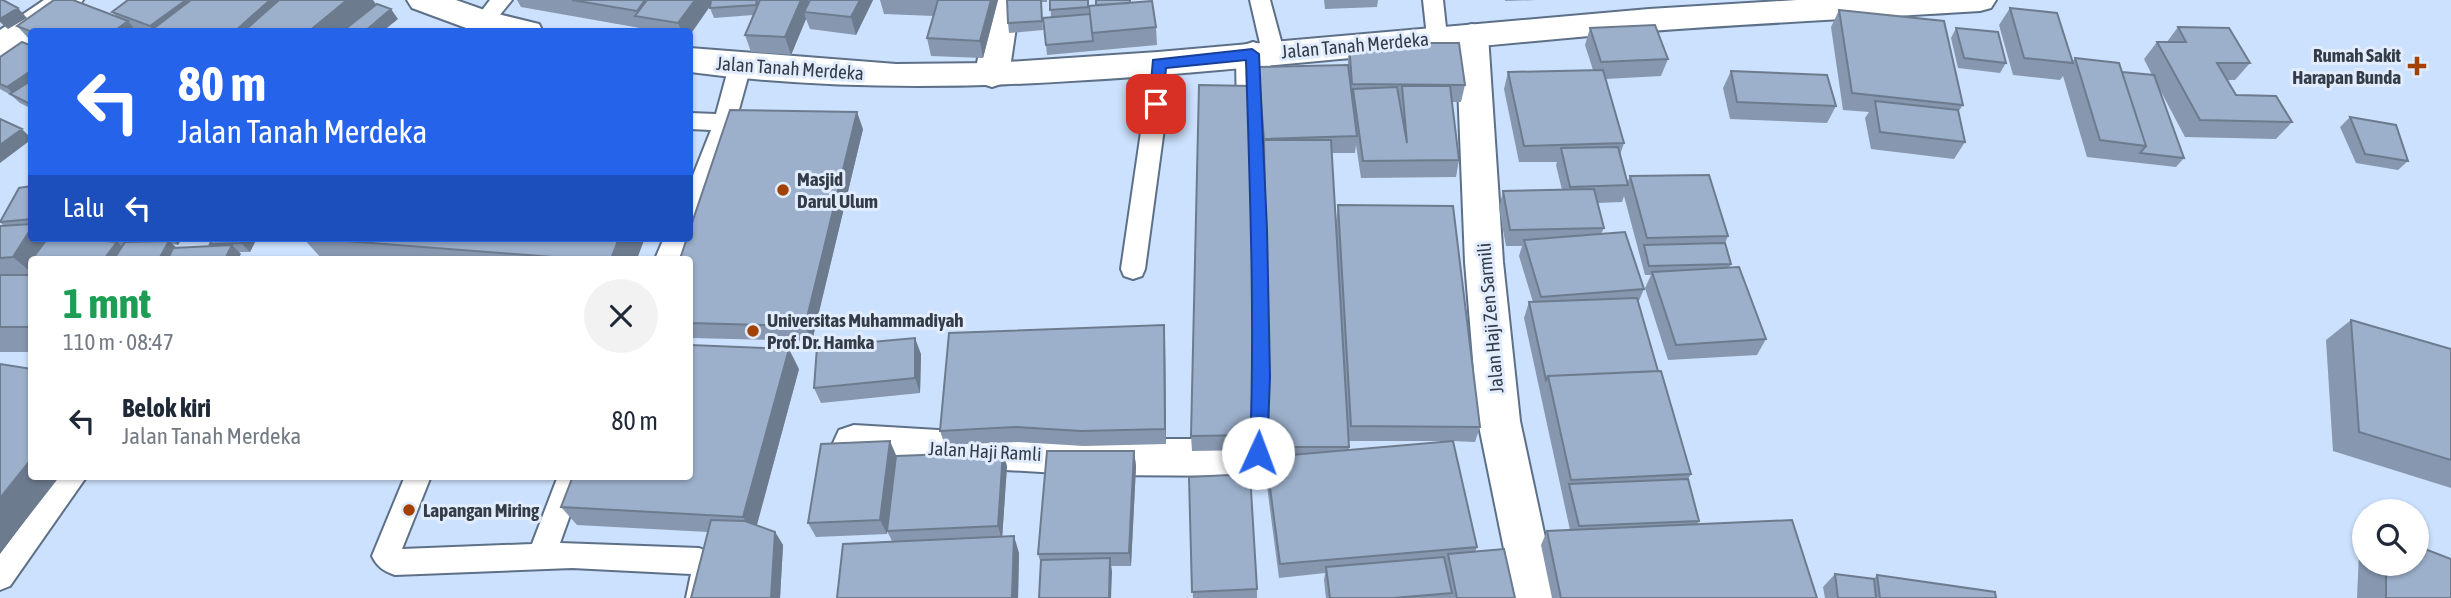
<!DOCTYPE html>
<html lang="id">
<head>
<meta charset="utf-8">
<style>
	:root { --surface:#fff; --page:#f2f2f3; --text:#1f2937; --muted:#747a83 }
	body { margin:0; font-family:"Asap Condensed",sans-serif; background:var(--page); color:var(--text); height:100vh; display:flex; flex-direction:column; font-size:26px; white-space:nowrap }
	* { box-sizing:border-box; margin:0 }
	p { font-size:23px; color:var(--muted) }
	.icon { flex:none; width:38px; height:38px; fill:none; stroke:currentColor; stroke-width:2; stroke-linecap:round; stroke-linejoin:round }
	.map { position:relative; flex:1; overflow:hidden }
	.drawer { position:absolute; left:28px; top:256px; width:665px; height:224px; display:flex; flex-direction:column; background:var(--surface); border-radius:7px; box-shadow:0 2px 5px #0004 }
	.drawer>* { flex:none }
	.guide { position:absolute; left:28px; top:28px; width:665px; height:214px; border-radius:7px; box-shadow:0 2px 5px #0004; background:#2563eb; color:#fff; overflow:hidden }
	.buttons { position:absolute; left:2352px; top:499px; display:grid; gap:14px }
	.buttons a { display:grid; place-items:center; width:77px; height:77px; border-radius:50%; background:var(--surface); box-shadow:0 2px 5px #0004; font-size:35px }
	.pin { position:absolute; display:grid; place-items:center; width:60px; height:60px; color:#fff; margin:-30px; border-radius:14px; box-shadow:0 4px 10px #0006 }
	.me { position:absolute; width:77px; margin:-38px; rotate:2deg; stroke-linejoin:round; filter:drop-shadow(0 0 5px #0008) }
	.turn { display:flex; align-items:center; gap:24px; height:147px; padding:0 35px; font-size:32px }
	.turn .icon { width:91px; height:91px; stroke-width:2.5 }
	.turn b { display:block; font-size:49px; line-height:60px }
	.then { display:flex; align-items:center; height:66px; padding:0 35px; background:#0003; gap:14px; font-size:26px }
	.round { display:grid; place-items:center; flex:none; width:74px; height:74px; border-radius:37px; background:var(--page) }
	.overview { display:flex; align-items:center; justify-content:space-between; height:119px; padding:0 35px }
	h1 { font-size:42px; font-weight:700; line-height:52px; color:#1e9e55 }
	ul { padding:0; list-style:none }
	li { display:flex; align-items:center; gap:21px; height:91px; padding:0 35px }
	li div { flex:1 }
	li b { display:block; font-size:26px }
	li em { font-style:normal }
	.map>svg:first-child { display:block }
</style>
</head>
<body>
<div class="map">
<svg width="2451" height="598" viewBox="0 0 2451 598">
	<rect width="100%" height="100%" fill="#cce1fd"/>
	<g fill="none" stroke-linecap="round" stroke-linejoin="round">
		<defs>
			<path id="service" d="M490 0H512L490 27H476L473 22Z
				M1250 0H1270L1284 52 1280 57 1273 59 1266 57 1262 52Z
				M1423 0H1443L1447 37 1444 42 1437 44 1430 42 1427 37Z
				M1158 56 1166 59 1171 77 1145 269 1142 276 1133 279 1124 276 1121 269 1149 77 1147 64 1150 59Z
				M740 58 748 61 751 66 730 142 702 208 698 214 690 217V183L711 130 690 129V113L716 114 729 66 732 61Z
				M664 238H688L679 259H655Z
				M58 476H87L10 586 0 590V554Z
				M405 476H431L402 549 532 544 558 476H584L560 543 699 548 709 552 719 573 714 598H686L691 574 572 568 395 575C384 571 377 567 372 556Z"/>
			<path id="minor" d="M44 0H83C73 16 50 32 32 32V40L12 54 0 58V30Z
				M988 0H1020L1009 75 1004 83 992 87 980 83 975 75Z
				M1472 24 1484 27 1488 35 1503 262 1520 421 1558 598H1514L1478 421 1465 262 1456 35 1460 27Z
				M1253 42 1265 46 1270 54 1281 377 1277 458 1271 471 1256 476 1091 475 854 461 839 456 833 443 839 430 854 425 1091 439H1236L1241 377 1236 54 1241 46Z"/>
			<path id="tertiary" d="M407 0H456L490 12 539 24 543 32H477L412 8Z
				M1797 0H1996L1991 8 1980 11C1870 18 1759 23 1649 31 1560 38 1472 47 1383 55 1151 76 922 103 690 72V48L896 64 992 63 1158 52 1649 9Z"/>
		</defs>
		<use href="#service" stroke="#5d7088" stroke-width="4"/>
		<use href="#minor" stroke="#5d7088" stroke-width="4"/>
		<use href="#tertiary" stroke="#5d7088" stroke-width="4"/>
		<use href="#service" fill="#fff" fill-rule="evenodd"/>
		<use href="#minor" fill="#fff" fill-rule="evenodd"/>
		<use href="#tertiary" fill="#fff" fill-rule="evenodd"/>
	</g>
	<path fill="#8697af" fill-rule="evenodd" d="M517 0H873L856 35 810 29 806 19 791 55 751 52 745 35 753 15 714 18 710 8 711 5 690 35V32H642L640 28 521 7Z
		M880 0H998L983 58 931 56 927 38 934 16 884 14Z
		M1007 0H1047V2H1041L1043 30 1009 33 1008 23Z
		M1050 0H1088L1089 14 1130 3 1156 27 1157 45 1047 55 1046 45 1051 17Z
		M1324 0H1378L1377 7 1325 9Z
		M1505 0H1537L1505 1Z
		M376 4 342 32H32V42L17 26 117 17 112 12Z
		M2010 8 2072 62 2075 58 2122 72 2152 75 2144 59 2157 42H2167L2178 27 2250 63 2235 80H2228L2236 95 2292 122 2276 139 2185 137 2158 86 2184 158 2176 167 2087 157 2063 76 2060 80 2013 75 1999 25Z
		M1839 10 1963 105 1958 112 1965 142 1954 159 1871 149 1865 118 1869 112 1843 110 1831 27Z
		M1590 28 1668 59 1661 76 1606 79 1624 143 1620 155 1627 183 1630 176 1728 236 1725 243 1731 264 1729 268 1766 339 1757 355 1668 360 1645 288 1651 275H1645L1624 196 1622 202 1597 203 1604 228 1601 234 1644 289 1638 303 1658 371 1691 474 1688 479 1699 521 1697 525 1817 598H1552L1541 545 1547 531 1570 530 1524 318 1529 302H1533L1519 256 1522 246H1506L1499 208 1503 191 1562 190 1556 165 1557 162H1519L1504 89 1508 72 1593 70 1585 45Z
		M1956 28 2006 63 2000 73 1958 68 1951 38Z
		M1349 43 1465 85 1461 102H1452L1459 160 1456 177 1361 178 1356 145 1355 153H1332L1348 421 1336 222 1338 205 1480 427 1475 442 1453 441 1477 547 1475 552 1515 598H1326L1324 580 1325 573 1279 578 1265 471 1266 457H1268L1264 153 1258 85V67L1348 69V60ZM1349 441H1447L1349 450Z
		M32 46V109L20 103 11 95 0 89V57Z
		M1731 71 1836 106 1827 123 1730 119 1723 88Z
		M2350 117 2408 161 2398 170 2356 163 2340 127Z
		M863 129 812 341 690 338V259Z
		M32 186V238L111 241 108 238H182L178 245 173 244 176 248 212 246 210 244 213 238H257L250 252H239L241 254 32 259V274L11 275H32V352H0V226H4L0 222Z
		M303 238 637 259H322Z
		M2351 320 2451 349V488L2333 451 2326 340Z
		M1165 340 1166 444 1084 446 1018 442 945 445 940 431Z
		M921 354 920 393 821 403 814 388Z
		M799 369 757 525 775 532 783 545 780 598H691L708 532 577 525 561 507Z
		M1254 435 1253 450 1192 451 1191 436Z
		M1134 451 1136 466 1131 566H1111L1112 572 1041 564 1038 554Z
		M896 455V456L1007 466 1002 537 1019 553 1018 598H837L892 541 887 531V534L816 537 808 523Z
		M1189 477 1257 589V598H1193Z
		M2364 513V564H2417L2418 547 2451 598H2357L2359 553 2364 550 2361 549 2362 514Z
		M1835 574 1874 579 1877 575 1996 598H1825L1823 587Z"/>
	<path fill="#6d7b8e" d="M186 0H192L154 32 150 26Z
		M270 0H302L267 32H234Z
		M347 0H373L376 4 342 32H308Z
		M695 0H714L690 35V32H682L678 23Z
		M801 0H808L811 8 804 12 806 19 791 55 785 37Z
		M860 0H873L856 35 851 17Z
		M991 0H998L983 58 980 41Z
		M18 8 27 18 8 29 0 22V19Z
		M391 9 398 19 382 32H364Z
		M128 21 137 32H113Z
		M32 70V86L16 97 7 87Z
		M857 112 863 129 812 341 805 326Z
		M22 129 32 139 0 163V145Z
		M32 227V238H49L28 264 32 267V273L13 257Z
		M172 238H182L178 245Z
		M244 238H257L250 252 241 243Z
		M619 238H645L637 259H611Z
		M169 241 179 250 174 259H159Z
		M117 242 127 251 121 259H104Z
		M232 245 241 254 238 259H225Z
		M1164 325 1165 340 1166 444 1165 429Z
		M915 338 921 354 920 393 915 378Z
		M789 349 799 369 754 535 743 517Z
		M890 441 896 455 887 534 880 520Z
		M1134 451 1136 466 1131 566 1129 553Z
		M1003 452 1007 466 1002 540 998 526Z
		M32 458V476H60L0 553V498Z
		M775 532 783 545 780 598H771Z
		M1014 536 1019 553 1018 598H1012Z
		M1110 558 1112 572 1111 598H1109Z"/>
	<path fill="#9cb0cb" stroke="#6d7b8e" stroke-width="2" d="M0 0H3L18 8 0 19Z
		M54 0H73L128 21 113 32H32L17 26Z
		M128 0H186L150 26 112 12Z
		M191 0H270L234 32H149Z
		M279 0H347L308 32H243Z
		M572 0H645L637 11Z
		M647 0H695L678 23 635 16Z
		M711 0H757L756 5 710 8Z
		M760 0H801L785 37 745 35Z
		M810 0H860L851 17 804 12Z
		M938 0H991L980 41 927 38Z
		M1007 0H1041L1042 21 1008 23Z
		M1050 0H1088V7L1050 10Z
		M1096 0H1130V3L1096 5Z
		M1152 1 1156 27 1092 33 1089 6Z
		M377 4 391 9 364 32H348L344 30Z
		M2010 8 2057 13 2073 63 2024 58Z
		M1839 10 1944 21 1963 105 1852 93Z
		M1090 14 1093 41 1046 45 1043 18Z
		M1655 25 1668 59 1601 62 1590 28Z
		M2178 27 2229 28 2250 63H2217L2236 95 2276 96 2292 122 2200 120 2157 42H2186Z
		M330 28 338 32H326Z
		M1956 28 1998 32 2006 63 1964 58Z
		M22 42 32 46V70L7 87 0 84V57Z
		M1349 43H1459L1465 85 1352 84Z
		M2075 58 2119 63 2146 146 2100 140Z
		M1348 65 1357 136 1264 139 1258 67Z
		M1603 70 1624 143 1524 146 1508 72Z
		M1731 71 1827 75 1836 106 1737 102Z
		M2122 72 2154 75 2184 158 2140 153 2146 146Z
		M32 80V105L10 94Z
		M1199 85 1251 86 1254 435 1191 436Z
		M1402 86H1450L1459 160 1363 161 1353 89 1397 87 1407 143Z
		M1875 101 1958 110 1965 142 1880 132Z
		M730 110 857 112 805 326 690 323V259H680L687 238H690V229Z
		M2350 117 2396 125 2408 161 2365 154Z
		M0 119 22 129 0 145Z
		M1264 140H1331L1349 447H1269Z
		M1618 147 1628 185 1570 187 1561 148Z
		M1709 175 1728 236 1647 238 1630 176Z
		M32 186V219L0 222 19 188Z
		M1594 189 1604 228 1510 230 1503 191Z
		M1338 205 1453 206 1480 427 1351 426Z
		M32 224V227L13 257 0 258V226Z
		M1625 232 1644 289 1541 297 1524 240Z
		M48 238H73L117 242 104 259H32Z
		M213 238H244L241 243 210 244Z
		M307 238H619L611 259H579Z
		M169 241 159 259H114L125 242Z
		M1725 243 1731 264 1649 266 1644 245Z
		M232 245 225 259H168L173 248Z
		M1739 267 1766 339 1676 345 1652 272Z
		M0 275H32V327H0Z
		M1637 298 1658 371 1548 376 1546 380 1529 302Z
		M2351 320 2451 349V460L2359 432Z
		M1164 325 1165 429 1081 431 1015 427 940 431 949 333Z
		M915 338V378L814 388 817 347Z
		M690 345 789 349 743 517 561 507 573 476H690Z
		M0 364 32 369V383L30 384H32V458L0 498Z
		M1661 371 1691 474 1571 480 1548 376Z
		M890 441 880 520 808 523 821 444Z
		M1453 441 1477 547 1280 564 1266 457Z
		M1047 451H1134L1129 553 1038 554Z
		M1003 452 998 526 887 531 896 456Z
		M1250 474 1257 589 1192 592 1189 477Z
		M1688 479 1699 521 1579 526 1569 484Z
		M2374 506 2387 511H2374Z
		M711 520 745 521 775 532 771 598H691Z
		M1792 520 1817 598H1561L1547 531Z
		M2417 522H2418V547L2417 546Z
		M1014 536 1012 598H837L843 544Z
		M2417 546 2451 559V598H2386V564H2417Z
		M1504 549 1515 598H1457L1448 554Z
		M1444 557 1452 593 1393 598H1330L1326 567Z
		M1110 558 1109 598H1039L1041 560Z
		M1835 574 1874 579 1876 598H1838Z
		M1877 575 1995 592 1996 598H1880Z"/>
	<path fill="#2563eb" stroke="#184099" stroke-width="2" d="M1252 49 1259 54 1267 229 1270 377 1267 453 1265 458 1258 460 1252 458 1250 453C1255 322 1250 191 1246 60L1166 68 1163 104 1156 109 1149 104 1153 60Z"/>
	<g fill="#a34100" stroke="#e1edfe" stroke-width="2.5">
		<path d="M2413.5 55.5h7v7h7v7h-7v7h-7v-7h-7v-7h7z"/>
		<circle cx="783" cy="190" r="7"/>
		<circle cx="753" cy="331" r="7"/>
		<circle cx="409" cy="510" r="7"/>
	</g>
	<g text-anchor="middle" stroke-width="6" stroke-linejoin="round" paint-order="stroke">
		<g font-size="19" fill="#343c47" stroke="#e1edfe">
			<text transform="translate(1355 45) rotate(-5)" y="7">Jalan Tanah Merdeka</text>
			<text transform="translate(790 68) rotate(4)" y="7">Jalan Tanah Merdeka</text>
			<text transform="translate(1490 318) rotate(-95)" y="7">Jalan Haji Zen Sarmili</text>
			<text transform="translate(985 451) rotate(3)" y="7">Jalan Haji Ramli</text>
		</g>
		<g font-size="19" font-weight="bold" fill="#343c47" stroke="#e1edfe" text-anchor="start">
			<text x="2401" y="62" text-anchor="end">Rumah Sakit<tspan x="2401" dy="22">Harapan Bunda</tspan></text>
			<text x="797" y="186">Masjid<tspan x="797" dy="22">Darul Ulum</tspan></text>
			<text x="767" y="327">Universitas Muhammadiyah<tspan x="767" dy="22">Prof. Dr. Hamka</tspan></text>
			<text x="423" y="517">Lapangan Miring</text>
		</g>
	</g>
</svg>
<div class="buttons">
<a><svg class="icon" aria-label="search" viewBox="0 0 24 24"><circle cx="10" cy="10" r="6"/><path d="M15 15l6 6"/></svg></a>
</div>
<div class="pin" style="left:1156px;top:104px;background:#d93025"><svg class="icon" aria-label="arrive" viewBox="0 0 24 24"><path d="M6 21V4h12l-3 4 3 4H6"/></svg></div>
<svg class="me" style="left:1258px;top:453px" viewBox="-20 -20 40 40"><circle r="19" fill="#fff"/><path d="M0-13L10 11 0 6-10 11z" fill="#2563eb"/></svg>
<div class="guide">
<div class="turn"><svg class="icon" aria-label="left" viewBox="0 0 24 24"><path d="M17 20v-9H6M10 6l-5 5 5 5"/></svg><div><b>80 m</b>Jalan Tanah Merdeka</div></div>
<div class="then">Lalu<svg class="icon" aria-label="left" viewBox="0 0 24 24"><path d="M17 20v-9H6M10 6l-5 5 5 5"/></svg></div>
</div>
<section class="drawer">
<div class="overview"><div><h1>1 mnt</h1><p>110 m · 08:47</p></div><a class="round"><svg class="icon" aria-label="close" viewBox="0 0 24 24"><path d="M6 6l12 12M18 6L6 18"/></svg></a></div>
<ul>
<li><svg class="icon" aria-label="left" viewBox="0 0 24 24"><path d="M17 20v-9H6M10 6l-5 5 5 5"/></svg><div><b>Belok kiri</b><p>Jalan Tanah Merdeka</p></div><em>80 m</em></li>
</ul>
</section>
</div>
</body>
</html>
